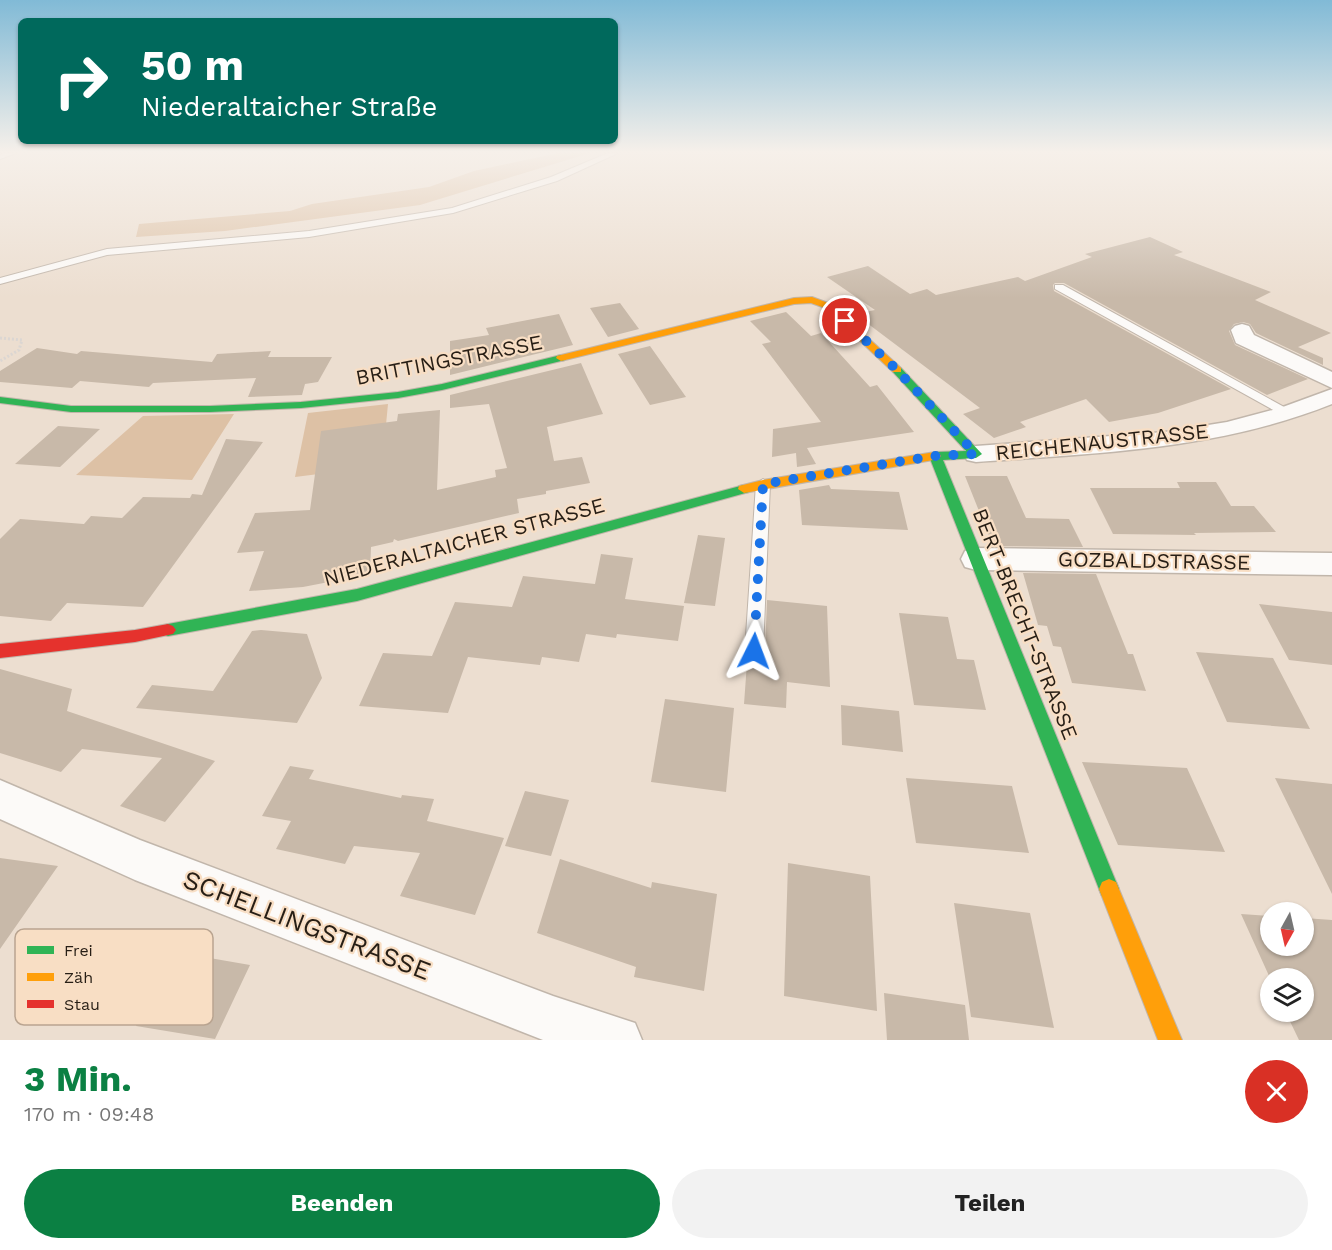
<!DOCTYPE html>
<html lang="de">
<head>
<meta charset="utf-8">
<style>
	:root { --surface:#fff; --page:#f2f2f2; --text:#222; --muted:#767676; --accent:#0b8043 }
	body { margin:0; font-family:"Work Sans",sans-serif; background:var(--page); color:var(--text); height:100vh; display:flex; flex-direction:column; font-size:22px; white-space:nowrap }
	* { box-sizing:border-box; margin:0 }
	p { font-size:20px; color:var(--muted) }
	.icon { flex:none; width:33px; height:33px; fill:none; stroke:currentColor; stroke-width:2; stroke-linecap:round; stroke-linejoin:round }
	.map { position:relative; height:1040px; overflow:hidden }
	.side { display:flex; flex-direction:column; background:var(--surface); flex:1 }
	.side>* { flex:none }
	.banner { position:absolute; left:18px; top:18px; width:600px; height:126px; border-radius:9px; box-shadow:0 2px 4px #0004; background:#00695c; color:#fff; overflow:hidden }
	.needle { width:39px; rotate:188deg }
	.buttons { position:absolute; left:1260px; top:902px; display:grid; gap:12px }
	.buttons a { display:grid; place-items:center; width:54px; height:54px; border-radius:50%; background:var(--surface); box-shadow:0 2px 4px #0004; font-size:30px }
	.pin { position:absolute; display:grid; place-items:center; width:51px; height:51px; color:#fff; margin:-26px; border:3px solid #fff; border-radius:50%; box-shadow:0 2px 6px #0007 }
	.me { position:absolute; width:66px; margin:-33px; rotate:3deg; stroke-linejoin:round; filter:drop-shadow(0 0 4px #0008) }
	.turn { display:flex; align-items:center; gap:21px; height:126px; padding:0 24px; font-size:27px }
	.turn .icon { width:78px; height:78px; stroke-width:2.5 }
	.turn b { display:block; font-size:42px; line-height:51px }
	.round { display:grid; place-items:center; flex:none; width:63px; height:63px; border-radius:32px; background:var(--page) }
	.headline { display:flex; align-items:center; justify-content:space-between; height:102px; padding:0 24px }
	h1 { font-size:36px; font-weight:700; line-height:45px; color:var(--accent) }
	.cta { display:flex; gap:12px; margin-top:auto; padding:12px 24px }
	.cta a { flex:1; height:69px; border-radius:36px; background:var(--accent); color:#fff; font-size:24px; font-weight:700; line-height:69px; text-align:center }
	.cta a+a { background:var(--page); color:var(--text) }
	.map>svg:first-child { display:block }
</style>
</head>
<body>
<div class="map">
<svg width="1332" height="1040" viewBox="0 0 1332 1040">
	<rect width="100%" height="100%" fill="#ecded0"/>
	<path fill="#ddc1a5" d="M558 153H590L420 205 225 231 136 237 139 224 290 211 312 204 429 187 474 171Z
		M388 404 382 466 295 477 308 413Z
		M234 414 192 480 76 475 143 416Z"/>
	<path fill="#c8b9a9" d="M1150 237 1183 252 1174 255 1271 292 1255 300 1331 333 1298 347 1323 358V365L1256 333 1250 324 1243 322 1234 324 1229 331 1235 345 1308 379 1267 395 1064 283H1055L1053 285 1054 291 1231 389 1158 413 1109 422 1086 399 1020 422 1026 427 994 438 963 414 980 408 855 314 875 310 827 277 868 266 910 294 927 289 936 295 1018 277 1025 281 1092 257 1085 254Z
		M620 303 639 329 608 337 590 308Z
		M786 312 811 336 821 333 870 387 877 385 914 432 807 448 816 464 797 467 796 453 772 457 773 429 821 422 762 344 771 342 750 321Z
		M559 314 573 345 450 375V341L489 335 486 328Z
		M650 346 686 397 650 405 618 354Z
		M37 348 77 354 81 351 212 362 217 354 271 351 268 357H332L318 382 305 384 302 395 248 397 256 378 153 383 149 387 80 381 72 388 0 382V371Z
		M581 363 603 414 547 427 554 461 582 457 590 483 546 491V494L517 499 519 513 398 541 394 539 393 542 371 547 370 574 303 587 249 591 264 551 237 553 255 513 310 510 321 431 397 421 398 414 440 410 437 490 496 477 495 470 507 468 489 404 450 408V395Z
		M58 426 100 429 60 467 15 464Z
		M226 439 263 442 143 607 67 603 51 621 0 616V539L20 519 84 524 91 516 122 518 143 497 190 498 192 494 202 495Z
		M965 476H1007L1026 518 1069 519 1083 547 993 546Z
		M1177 482H1216L1231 506H1254L1276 532 1194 533 1196 535 1113 534 1090 488H1180Z
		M829 485 831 489 899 492 908 530 802 525 799 490Z
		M698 535 725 538 715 606 684 603Z
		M601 554 633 558 625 599 684 606 678 641 617 634 616 638 586 634 579 662 542 657 540 665 468 657 448 713 359 706 383 653 432 656 455 602 512 607 523 576 595 584Z
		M1023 573 1096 574 1128 654H1133L1146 691 1072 683 1061 647 1053 646 1047 626 1038 625Z
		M767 600 827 606 830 687 787 682 786 708 744 704 747 663 761 665 765 651Z
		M1259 604 1332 612V665L1289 660Z
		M899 613 948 617 957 659 974 660 986 710 914 705Z
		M261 630 307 634 322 678 297 723 136 708 152 685 213 691 252 631Z
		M1196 652 1273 658 1310 729 1227 722Z
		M0 669 72 689 67 711 215 761 165 822 120 806 162 758 82 749 61 772 0 753Z
		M665 699 734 708 726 792 651 782Z
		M841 705 899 711 903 752 842 745Z
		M1082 762 1187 768 1225 852 1118 845Z
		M290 766 314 770 309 779 401 798 402 795 434 799 427 821 504 838 475 915 400 896 420 853 354 846 345 864 276 849 291 821 262 816Z
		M906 778 1012 786 1029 853 916 843Z
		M1275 778 1332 784V894Z
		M525 791 569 800 551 856 505 846Z
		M0 858 58 866 0 949Z
		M560 859 651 888 652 882 717 894 704 991 634 977 636 967 537 933Z
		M788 863 870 876 877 1011 784 996Z
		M954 903 1030 913 1054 1028 971 1017Z
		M1241 914 1270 916V945H1304V918L1332 920V1040H1299L1285 1011H1304V978H1270Z
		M175 952 250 965 215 1039 136 1026Z
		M884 993 965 1005 969 1040H887Z"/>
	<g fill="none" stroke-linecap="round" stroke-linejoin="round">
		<defs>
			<path id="lane" d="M5 153H16L0 159V155Z
				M608 153H618L557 181 453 213 309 237 107 255 0 284V278L107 249 309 231 452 208 551 177Z
				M1055 285H1063L1295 413 1294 416H1284L1055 289Z
				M763 479 770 484 763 651 760 656 754 658 748 656 745 651 756 484Z"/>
			<path id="street" d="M1242 324 1249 326 1254 335 1332 372V388L1236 343 1231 330 1235 326Z
				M1332 389V404C1217 450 1098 453 976 462L967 460 963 454 967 448 976 446 1165 432 1227 422 1280 408Z
				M976 548 1332 553V575L976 570 965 567 961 559 965 551Z
				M0 780 140 840 553 996 635 1023 642 1040H543L135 880 0 819Z"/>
			<path id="fast" d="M561 355 566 358 565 360 442 390 398 398 301 408 210 412H71L0 403V397L71 406H210L301 402 398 392 442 384Z
				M897 367 901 368 982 454 976 458 943 460 1119 889 1116 896 1109 899 1102 896 1099 889 929 456 935 452 966 451 893 372V368Z
				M744 485 750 489 749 492 357 601 168 636 163 634 160 630 163 626 168 624 357 589Z"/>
			<path id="slow" d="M812 297 831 304 901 368V372H893L825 308 811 303 794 304 561 361 556 358 557 356 794 298Z
				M935 452 939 453 941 456 939 459 744 493 738 489 739 486 763 480Z
				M1109 879 1116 882 1182 1040H1158L1099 889 1102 882Z"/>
			<path id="jam" d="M168 624 173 626 176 630 173 634 135 642 0 658V644L135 630Z"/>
		</defs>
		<use href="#lane" stroke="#c1b6ab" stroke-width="2"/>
		<use href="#street" stroke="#c1b6ab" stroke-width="3"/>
		<use href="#fast" stroke="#c1b6ab" stroke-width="2"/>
		<use href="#slow" stroke="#c1b6ab" stroke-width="2"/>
		<use href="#jam" stroke="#c1b6ab" stroke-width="2"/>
		<path stroke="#dbd6d2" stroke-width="3" stroke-dasharray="2 2" stroke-linecap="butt" d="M0 338 22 340 19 350 0 361"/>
		<use href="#lane" fill="#fcfaf8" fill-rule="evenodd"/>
		<use href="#street" fill="#fcfaf8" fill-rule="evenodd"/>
		<use href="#fast" fill="#30b455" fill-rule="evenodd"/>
		<use href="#slow" fill="#ff9f0a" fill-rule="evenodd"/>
		<use href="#jam" fill="#e5322d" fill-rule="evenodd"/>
	</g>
	<linearGradient id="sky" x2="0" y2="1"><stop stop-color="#81bad6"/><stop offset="0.51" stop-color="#f6f0ea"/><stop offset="1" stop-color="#f6f0ea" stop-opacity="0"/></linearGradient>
	<rect width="1332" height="298" fill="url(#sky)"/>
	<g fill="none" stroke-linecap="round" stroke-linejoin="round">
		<path stroke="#1a73e8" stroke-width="10" stroke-dasharray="0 18" d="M754 651 763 484 934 456 976 454 896 369 845 321"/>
	</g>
	<g text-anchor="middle" stroke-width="4.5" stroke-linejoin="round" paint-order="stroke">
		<g font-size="21" fill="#271e15" stroke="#f8dec4">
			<text transform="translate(449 360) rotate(-11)" y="7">BRITTINGSTRASSE</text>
			<text transform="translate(1102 442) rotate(-6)" y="7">REICHENAUSTRASSE</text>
			<text transform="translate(464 542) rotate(-15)" y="7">NIEDERALTAICHER STRASSE</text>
			<text transform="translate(1154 561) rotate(1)" y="7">GOZBALDSTRASSE</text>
			<text transform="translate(1025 624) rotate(68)" y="7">BERT-BRECHT-STRASSE</text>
		</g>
		<g font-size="26" fill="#271e15" stroke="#f8dec4">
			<text transform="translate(307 925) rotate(21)" y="9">SCHELLINGSTRASSE</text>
		</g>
	</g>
	<rect x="15" y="929" width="198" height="96" rx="9" fill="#f8dec4" stroke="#b9a490" stroke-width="1.5"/>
	<rect x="27" y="946" width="27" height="8" fill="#30b455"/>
	<rect x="27" y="973" width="27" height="8" fill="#ff9f0a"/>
	<rect x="27" y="1000" width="27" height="8" fill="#e5322d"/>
	<g font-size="16" fill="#271e15">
		<text x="64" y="956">Frei</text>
		<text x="64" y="983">Zäh</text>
		<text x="64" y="1010">Stau</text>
	</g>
</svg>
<div class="buttons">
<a><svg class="needle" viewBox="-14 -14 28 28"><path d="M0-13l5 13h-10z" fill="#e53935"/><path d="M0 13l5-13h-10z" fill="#767676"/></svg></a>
<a><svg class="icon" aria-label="layers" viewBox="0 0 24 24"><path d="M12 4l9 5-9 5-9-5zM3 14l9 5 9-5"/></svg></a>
</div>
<div class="pin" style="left:845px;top:321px;background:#d93025"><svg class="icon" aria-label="arrive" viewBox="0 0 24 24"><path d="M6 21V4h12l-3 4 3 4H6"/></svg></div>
<svg class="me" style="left:754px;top:651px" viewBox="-20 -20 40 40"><path d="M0-17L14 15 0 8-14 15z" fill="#1a73e8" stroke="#fff" stroke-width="4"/></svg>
<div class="banner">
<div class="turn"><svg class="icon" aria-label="right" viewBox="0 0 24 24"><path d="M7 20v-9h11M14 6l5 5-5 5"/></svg><div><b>50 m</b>Niederaltaicher Straße</div></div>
</div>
</div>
<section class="side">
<div class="headline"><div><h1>3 Min.</h1><p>170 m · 09:48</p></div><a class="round" style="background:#d93025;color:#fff"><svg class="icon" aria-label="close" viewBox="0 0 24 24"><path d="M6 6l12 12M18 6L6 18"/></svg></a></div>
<div class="cta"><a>Beenden</a><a>Teilen</a></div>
</section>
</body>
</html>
